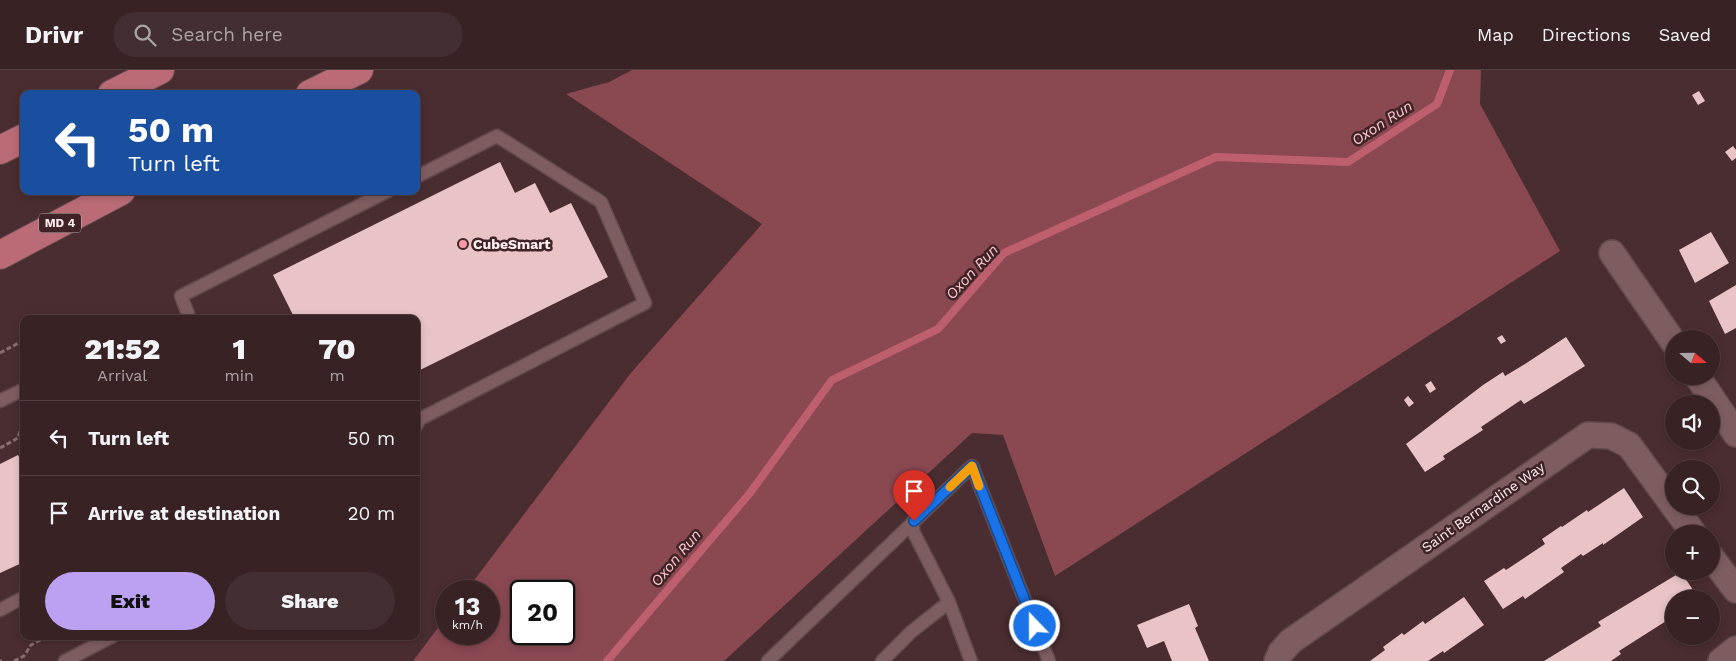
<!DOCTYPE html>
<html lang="en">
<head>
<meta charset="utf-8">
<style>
	:root { --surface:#382224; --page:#432f31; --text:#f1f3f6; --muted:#aba4a6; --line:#523f41; --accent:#bca0f2 }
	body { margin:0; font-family:"Work Sans",sans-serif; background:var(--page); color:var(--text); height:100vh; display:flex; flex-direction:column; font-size:19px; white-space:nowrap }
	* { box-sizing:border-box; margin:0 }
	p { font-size:16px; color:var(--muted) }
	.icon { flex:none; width:28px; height:28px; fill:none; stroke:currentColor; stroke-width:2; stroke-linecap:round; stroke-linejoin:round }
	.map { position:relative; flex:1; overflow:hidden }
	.panel { position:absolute; left:20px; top:245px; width:400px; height:325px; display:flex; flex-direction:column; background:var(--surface); border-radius:10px; box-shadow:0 2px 8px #0003,0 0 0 1px var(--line) }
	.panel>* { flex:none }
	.banner { position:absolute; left:20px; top:20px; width:400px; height:105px; border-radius:10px; box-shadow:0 2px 8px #0003,0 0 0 1px var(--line); background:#1a4fa0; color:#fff; overflow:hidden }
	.needle { width:32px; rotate:110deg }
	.tools { position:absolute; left:1665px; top:260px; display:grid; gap:10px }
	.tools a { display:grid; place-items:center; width:55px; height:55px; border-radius:50%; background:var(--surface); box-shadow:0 2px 8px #0003,0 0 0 1px var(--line); font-size:25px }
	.speed { position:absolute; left:435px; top:510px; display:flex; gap:10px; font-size:25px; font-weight:700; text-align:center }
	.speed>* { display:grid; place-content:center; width:65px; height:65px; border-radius:50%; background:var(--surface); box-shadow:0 2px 8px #0003,0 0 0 1px var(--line); line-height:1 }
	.speed small { font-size:12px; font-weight:400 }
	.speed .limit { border:2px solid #111; border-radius:8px; background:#fff; color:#111 }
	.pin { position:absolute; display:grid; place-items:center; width:42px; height:42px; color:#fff; margin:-51px -21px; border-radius:50% 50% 50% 0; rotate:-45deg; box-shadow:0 0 5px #0007 }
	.pin .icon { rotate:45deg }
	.me { position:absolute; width:55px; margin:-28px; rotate:338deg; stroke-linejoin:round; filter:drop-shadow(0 0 4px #0008) }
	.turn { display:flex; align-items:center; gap:18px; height:105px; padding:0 25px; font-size:22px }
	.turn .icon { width:65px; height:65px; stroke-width:2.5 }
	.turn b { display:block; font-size:35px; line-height:42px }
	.eta { display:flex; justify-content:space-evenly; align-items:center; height:85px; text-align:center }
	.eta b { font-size:30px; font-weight:800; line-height:35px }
	.button { display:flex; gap:10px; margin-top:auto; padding:10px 25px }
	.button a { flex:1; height:58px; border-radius:30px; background:var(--accent); color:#111; font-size:20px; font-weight:800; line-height:58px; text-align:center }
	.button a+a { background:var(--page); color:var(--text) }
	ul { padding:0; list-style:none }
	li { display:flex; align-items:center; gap:15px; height:75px; padding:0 25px; border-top:1px solid var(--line) }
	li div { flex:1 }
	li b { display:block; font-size:19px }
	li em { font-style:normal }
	header { display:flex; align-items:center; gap:30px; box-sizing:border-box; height:70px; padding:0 25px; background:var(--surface); border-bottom:1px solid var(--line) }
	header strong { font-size:24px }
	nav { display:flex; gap:28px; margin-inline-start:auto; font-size:18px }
	.search { width:350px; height:45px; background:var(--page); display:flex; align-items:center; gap:12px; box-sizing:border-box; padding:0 18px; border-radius:28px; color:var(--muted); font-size:19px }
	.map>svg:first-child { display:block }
</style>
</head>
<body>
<header>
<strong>Drivr</strong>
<div class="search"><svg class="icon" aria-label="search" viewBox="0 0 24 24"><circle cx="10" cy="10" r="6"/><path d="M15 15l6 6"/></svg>Search here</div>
<nav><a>Map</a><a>Directions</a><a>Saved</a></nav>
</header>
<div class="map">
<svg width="1736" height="591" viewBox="0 0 1736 591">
	<rect width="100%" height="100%" fill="#4a2d30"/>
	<path fill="#8a4851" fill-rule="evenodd" d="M632 0H1481L1480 34 1560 181 1055 506 1003 365 972 363 724 591H413L446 547V564H489V521H466L630 304 762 154 566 24 609 12ZM564 521V564H521V521Z"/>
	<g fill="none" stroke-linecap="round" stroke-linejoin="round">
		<path stroke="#be5f6e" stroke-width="8" d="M607 591 750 423 832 310 938 259 1004 183 1216 87 1348 92 1437 34 1450 0"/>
	</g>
	<path fill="#e9c3c6" d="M1699 21 1705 31 1698 35 1692 25Z
		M1733 76 1736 80V88L1732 91 1725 82Z
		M500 92 515 123 535 113 550 143 571 133 608 207 416 302V249H295L273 205Z
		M1711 162 1729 193 1695 213 1679 180Z
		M1736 215V258L1725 264 1709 231Z
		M1502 265 1506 271 1501 274 1497 268Z
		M1566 267 1585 296 1524 334 1521 330 1481 357 1483 360 1443 386 1445 389 1425 402 1406 374 1483 315 1503 302 1505 306 1525 294Z
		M1431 311 1436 319 1430 323 1425 315Z
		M1408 326 1414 333 1409 337 1404 330Z
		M18 385 24 397V492L0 503V394Z
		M1624 418 1643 447 1603 475V473L1583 486 1581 484 1561 498 1564 502 1525 529 1523 526 1503 539 1484 511 1504 498 1506 500 1545 474 1542 469 1561 456 1562 457 1587 440 1588 442Z
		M1681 502 1699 529H1674V546L1619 581 1621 584 1611 591H1544L1601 556 1598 552Z
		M1464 527 1484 555 1444 583 1443 581 1428 591H1370L1385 580 1383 577 1402 563 1404 565 1423 551 1425 554Z
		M1189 534 1198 556 1195 558 1209 591H1172L1164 571 1147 578 1137 555Z"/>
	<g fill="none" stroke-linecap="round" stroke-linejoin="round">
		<defs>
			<path id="lane" d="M416 107 497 66 601 132 645 233 420 349 416 356
				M190 249 181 226 388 121
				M0 331 24 319
				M913 451V461L949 532 971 591
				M0 540 24 527
				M65 591 113 566
				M768 591 972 396 1049 591
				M882 591 911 562 949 532"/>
			<path id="street" d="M1612 183 1674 273
				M1697 306 1736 364
				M1711 487 1736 520
				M1277 591 1281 582 1291 571 1588 365 1611 366 1629 375 1694 464
				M1721 591 1736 579"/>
			<path id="highway" d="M112 24 160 0
				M310 24 359 0
				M0 80 24 68
				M0 185 121 121"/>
		</defs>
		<use href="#lane" stroke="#61494c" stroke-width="15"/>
		<use href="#street" stroke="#61494c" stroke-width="28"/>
		<use href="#highway" stroke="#61494c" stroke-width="30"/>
		<path stroke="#866d70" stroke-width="3" stroke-dasharray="5 2.5" stroke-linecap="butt" d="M0 283 24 270
			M0 378 18 368 24 346
			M0 591H2
			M14 591 24 586 31 575 48 566"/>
		<use href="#lane" stroke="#7e5d61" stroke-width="12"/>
		<use href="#street" stroke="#7e5d61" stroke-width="25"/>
		<use href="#highway" stroke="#ba6b76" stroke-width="28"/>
	</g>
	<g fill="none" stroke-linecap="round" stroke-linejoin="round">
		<defs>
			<path id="route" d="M914 451 972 396 1035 556"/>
		</defs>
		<use href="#route" stroke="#114b97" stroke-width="12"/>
		<use href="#route" stroke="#1a73e8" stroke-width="9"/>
		<path stroke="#f59e0b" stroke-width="9" d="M950 417 972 396 979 416"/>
	</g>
	<circle fill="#f49aa5" stroke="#3f2327" stroke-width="2" cx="463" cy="174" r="5"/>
	<g text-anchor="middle" stroke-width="5" stroke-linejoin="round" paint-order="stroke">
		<rect fill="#3f2327" stroke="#c5b2b4" stroke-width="1" x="39" y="143.5" width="42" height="19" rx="4"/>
		<g font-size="12" font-weight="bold" fill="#ffeff0">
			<text x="60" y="157">MD 4</text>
		</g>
		<g font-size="14" font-weight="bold" fill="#ffeff0" stroke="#3f2327" text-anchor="start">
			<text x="473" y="179">CubeSmart</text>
		</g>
		<g font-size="14" fill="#ffeff0" stroke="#3f2327">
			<text transform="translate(1483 437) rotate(-35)" y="5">Saint Bernardine Way</text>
		</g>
		<g font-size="15" font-style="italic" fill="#fcc7cd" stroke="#3f2327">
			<text transform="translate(1382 53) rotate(-33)" y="5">Oxon Run</text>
			<text transform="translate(972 202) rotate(-47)" y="5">Oxon Run</text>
			<text transform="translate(676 488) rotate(-50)" y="5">Oxon Run</text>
		</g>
	</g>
</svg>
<div class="tools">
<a><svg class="needle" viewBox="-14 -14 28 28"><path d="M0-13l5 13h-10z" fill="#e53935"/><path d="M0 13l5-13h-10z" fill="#aba4a6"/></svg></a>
<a><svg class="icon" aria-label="sound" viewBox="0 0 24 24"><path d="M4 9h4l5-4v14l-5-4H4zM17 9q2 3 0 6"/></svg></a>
<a><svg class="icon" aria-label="search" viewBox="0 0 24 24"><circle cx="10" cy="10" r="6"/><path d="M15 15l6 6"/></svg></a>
<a>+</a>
<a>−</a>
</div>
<div class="speed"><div>13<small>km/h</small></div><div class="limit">20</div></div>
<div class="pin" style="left:914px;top:451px;background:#d93025"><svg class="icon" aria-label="arrive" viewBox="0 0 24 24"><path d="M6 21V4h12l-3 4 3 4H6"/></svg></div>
<svg class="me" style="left:1035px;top:556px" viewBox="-20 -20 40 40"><circle r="17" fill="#1a73e8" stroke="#fff" stroke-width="3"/><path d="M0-11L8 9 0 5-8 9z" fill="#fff"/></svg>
<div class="banner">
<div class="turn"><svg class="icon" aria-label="left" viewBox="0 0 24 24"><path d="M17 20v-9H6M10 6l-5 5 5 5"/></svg><div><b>50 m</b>Turn left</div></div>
</div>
<section class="panel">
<div class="eta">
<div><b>21:52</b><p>Arrival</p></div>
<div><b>1</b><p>min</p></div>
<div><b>70</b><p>m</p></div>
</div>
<ul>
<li><svg class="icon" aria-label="left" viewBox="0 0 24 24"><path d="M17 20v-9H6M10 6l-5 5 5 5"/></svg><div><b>Turn left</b></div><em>50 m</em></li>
<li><svg class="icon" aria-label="arrive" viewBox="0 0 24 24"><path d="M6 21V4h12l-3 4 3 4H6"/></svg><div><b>Arrive at destination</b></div><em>20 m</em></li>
</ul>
<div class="button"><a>Exit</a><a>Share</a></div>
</section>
</div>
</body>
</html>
